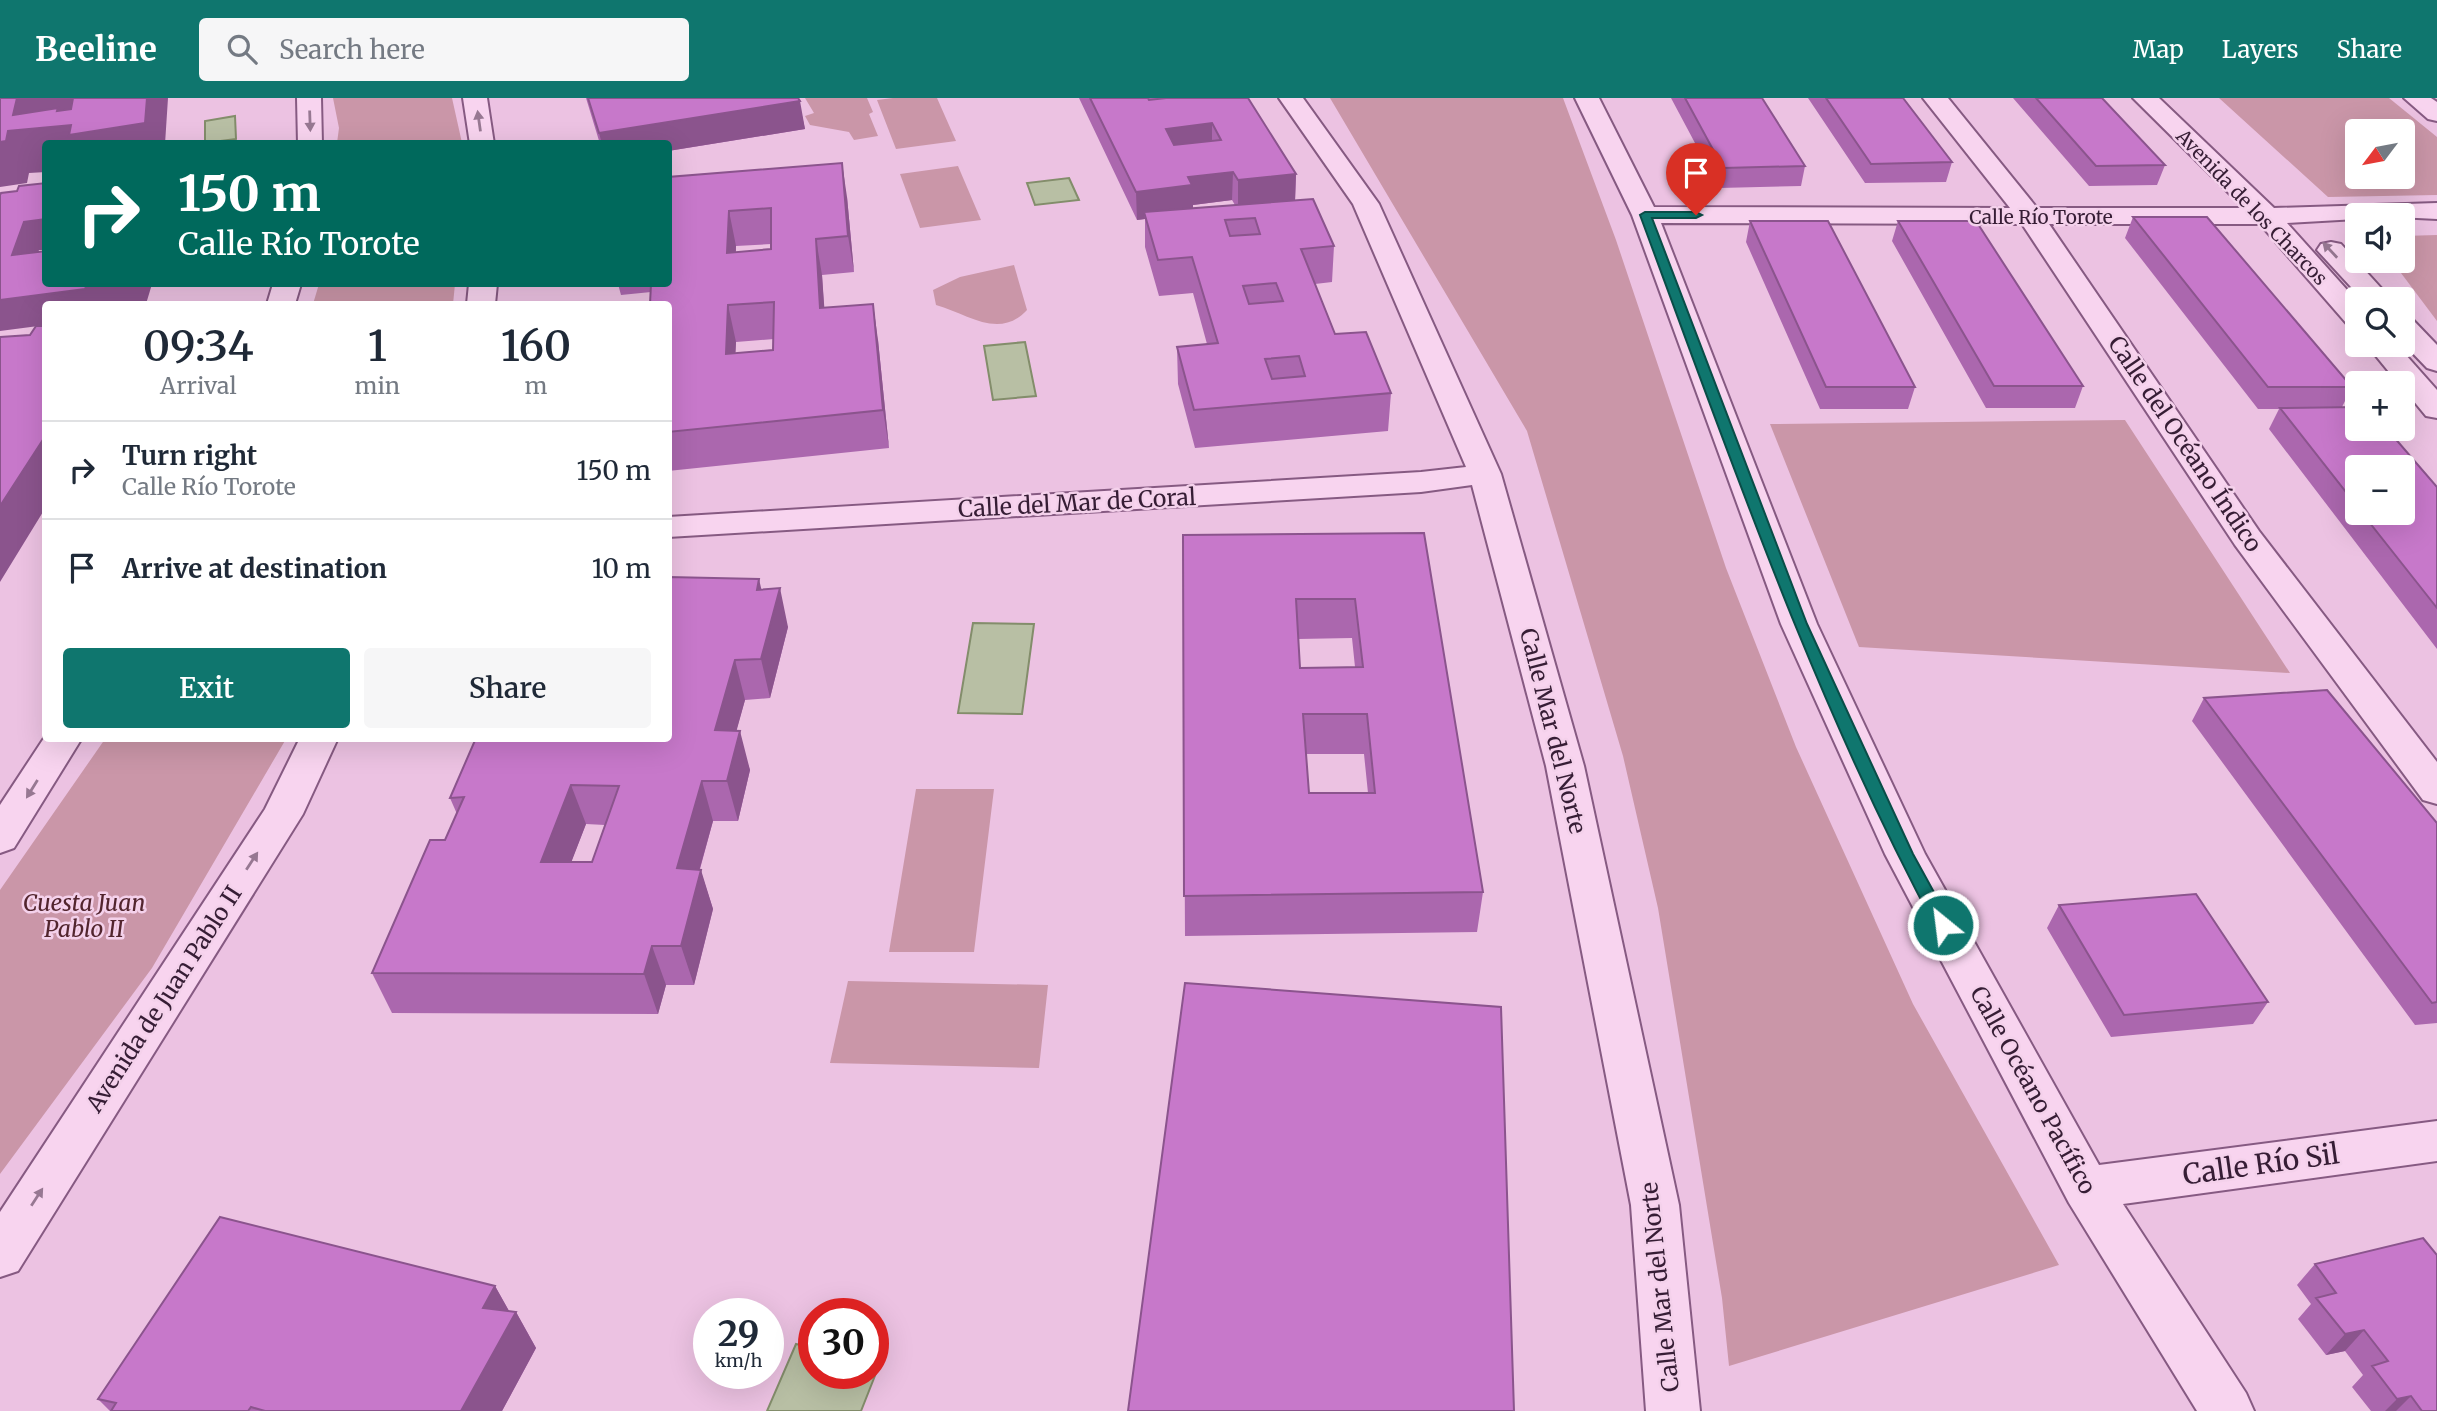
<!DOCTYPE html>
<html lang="en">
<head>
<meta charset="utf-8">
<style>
	:root { --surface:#fff; --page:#f6f6f7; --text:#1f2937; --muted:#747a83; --line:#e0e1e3; --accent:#0f766e }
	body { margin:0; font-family:Merriweather,serif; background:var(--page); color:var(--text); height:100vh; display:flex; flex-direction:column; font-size:26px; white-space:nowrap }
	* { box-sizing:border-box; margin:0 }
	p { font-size:23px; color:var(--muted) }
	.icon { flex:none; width:38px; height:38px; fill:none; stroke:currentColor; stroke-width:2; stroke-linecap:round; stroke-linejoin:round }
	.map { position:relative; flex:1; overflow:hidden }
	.drawer { position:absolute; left:42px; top:203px; width:630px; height:441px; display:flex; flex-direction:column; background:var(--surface); border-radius:7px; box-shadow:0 7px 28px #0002 }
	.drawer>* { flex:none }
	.hud { position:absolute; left:42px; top:42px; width:630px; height:147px; border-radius:7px; box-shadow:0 7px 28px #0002; background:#00695c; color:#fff; overflow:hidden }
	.needle { width:46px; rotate:238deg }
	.controls { position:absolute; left:2345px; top:21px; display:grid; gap:14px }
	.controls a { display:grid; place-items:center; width:70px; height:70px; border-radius:7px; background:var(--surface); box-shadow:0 7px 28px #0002; font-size:35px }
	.speed { position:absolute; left:693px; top:1200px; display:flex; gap:14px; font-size:35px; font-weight:700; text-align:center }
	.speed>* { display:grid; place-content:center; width:91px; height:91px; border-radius:50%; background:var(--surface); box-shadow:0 7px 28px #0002; line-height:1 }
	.speed small { font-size:18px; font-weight:400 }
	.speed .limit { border:10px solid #d22; background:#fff; color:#111 }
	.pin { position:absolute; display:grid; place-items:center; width:60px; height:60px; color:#fff; margin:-72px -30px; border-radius:50% 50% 50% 0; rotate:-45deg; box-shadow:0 0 7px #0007 }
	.pin .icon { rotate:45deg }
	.me { position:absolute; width:77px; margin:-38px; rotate:331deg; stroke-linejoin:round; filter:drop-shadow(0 0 5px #0008) }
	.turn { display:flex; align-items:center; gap:24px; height:147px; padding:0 21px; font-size:32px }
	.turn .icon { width:91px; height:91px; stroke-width:2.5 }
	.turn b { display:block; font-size:49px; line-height:60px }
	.eta { display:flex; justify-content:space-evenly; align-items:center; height:119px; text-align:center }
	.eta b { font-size:42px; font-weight:600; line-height:49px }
	.button { display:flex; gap:14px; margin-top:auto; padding:14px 21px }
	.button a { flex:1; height:80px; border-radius:7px; background:var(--accent); color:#fff; font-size:28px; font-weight:600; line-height:80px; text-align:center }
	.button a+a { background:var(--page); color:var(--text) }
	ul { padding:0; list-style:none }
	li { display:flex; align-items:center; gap:21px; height:98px; padding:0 21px; border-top:2px solid var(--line) }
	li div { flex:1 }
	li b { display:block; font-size:26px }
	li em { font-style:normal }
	header { display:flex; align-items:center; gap:42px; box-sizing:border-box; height:98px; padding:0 35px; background:var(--accent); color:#fff }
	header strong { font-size:33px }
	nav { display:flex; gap:38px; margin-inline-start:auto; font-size:24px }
	.search { width:490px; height:63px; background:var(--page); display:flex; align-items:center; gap:18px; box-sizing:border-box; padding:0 24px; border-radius:7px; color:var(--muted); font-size:26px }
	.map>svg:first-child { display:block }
</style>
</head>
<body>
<header>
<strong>Beeline</strong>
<div class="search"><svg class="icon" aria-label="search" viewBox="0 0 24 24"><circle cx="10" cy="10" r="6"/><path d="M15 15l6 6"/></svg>Search here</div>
<nav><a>Map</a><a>Layers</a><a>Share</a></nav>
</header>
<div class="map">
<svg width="2437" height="1313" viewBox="0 0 2437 1313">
	<rect width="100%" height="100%" fill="#ecc2e2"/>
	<path fill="#ca96a8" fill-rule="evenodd" d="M333 0H452L462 45H337L339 30Z
		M805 0H867L873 14 869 16 878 38 854 42 849 34 810 27 805 18 814 15Z
		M893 0H937L956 43 896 51 877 2Z
		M1330 0H1563L1616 142 1726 470 1796 649 1913 906 2059 1167 1729 1268 1722 1200 1658 810 1623 658 1527 333Z
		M2219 0H2389L2437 39V97L2328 99ZM2403 33V79H2357V33Z
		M958 68 981 122 920 130 900 76Z
		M2437 137V223L2392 163H2403V138Z
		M1014 167 1027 212C999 242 968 216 936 207L933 192 960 179Z
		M319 186H455L453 206H313Z
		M2125 322 2290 575 1859 549 1770 326Z
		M105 641H286L152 870 0 1076V792Z
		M916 691H994L974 854H889Z
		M848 883 1048 887 1039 970 830 965Z"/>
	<path fill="#b8bfa4" stroke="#838d6b" stroke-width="2" d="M235 18 236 41 205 45V23Z
		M1069 80 1079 102 1035 107 1027 85Z
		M1025 244 1036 298 993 302 984 248Z
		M973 525 1034 526 1022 616 958 615Z
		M796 1246 814 1250V1276H873V1263L880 1265 861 1313H767Z"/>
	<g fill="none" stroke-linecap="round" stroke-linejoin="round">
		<defs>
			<path id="minor" d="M297 0H321L322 46H298Z
				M463 0H487L494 46H470Z
				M1279 0H1303L1379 106 1501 376 1584 668 1679 1107 1700 1313H1646L1631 1107 1546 668 1472 387 1421 394 668 439V419L1421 374 1466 369 1353 106Z
				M1575 0H1599L1654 109 2010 110 1923 0H1948L2037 110H2244L2133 0H2159L2274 110 2437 105V121L2357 117V121L2287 125 2357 203V229L2347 226 2260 126H2049L2259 433 2437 664V706L2423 702 2235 447 2022 126 1661 125 1817 526 1925 756 2099 1067 2437 1023V1063L2123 1106 2246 1295 2254 1313H2197L2069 1105 1885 756 1781 526 1632 117Z
				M2404 0H2431L2437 4V23L2428 21Z
				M2331 144 2341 146 2391 201H2362L2317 152 2321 146Z
				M273 186H301L295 206H267Z
				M469 186H497L495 206H467Z
				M2403 219 2413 222 2437 247V273L2427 270 2403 245Z
				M2367 247H2397L2437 292V320L2426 318 2403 290V285H2398Z
				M46 637V640H82L14 750 0 755V707Z
				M300 640H338L303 716 18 1173 0 1179V1114L265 711Z"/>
		</defs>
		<use href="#minor" stroke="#865a82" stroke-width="4"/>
		<use href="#minor" fill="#f8d4ef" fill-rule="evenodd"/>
	</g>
	<path fill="#ab67ae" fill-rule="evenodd" d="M586 0H798L805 31 668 53V46H600Z
		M1079 0H1248L1296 76 1295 102 1334 148 1332 184 1315 186 1335 236 1391 295 1388 333 1195 350 1178 286 1177 249 1207 246 1193 195 1159 198 1145 149V121L1137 122ZM1232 102 1235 107 1193 110V107Z
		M1671 0H1762L1805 68 1801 88 1719 90Z
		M1808 0H1903L1952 64 1946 84 1865 85Z
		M2013 0H2102L2165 67 2157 87 2089 88Z
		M668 79 847 99 854 174 822 177 824 210 878 242 889 350 668 373V206L651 194 621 197 618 186H668ZM771 146V151L736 154V148ZM774 241 773 252 735 255 736 244Z
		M2133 119 2352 289 2342 309 2437 389V551L2269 331 2279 311H2258L2125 140ZM2357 369 2403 415H2357Z
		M1750 123 1915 289 1908 311H1820L1746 144Z
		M1898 123 2083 288 2075 310H1986L1892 143Z
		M1424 435 1483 794 1477 834 1185 838 1183 437ZM1352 540 1355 569 1300 570 1298 541ZM1306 656H1364L1368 695H1309Z
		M761 491 788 529 770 600 745 602 736 633 750 672 738 723H713L700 771 713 811 694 887H666L658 916 392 915 372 875 445 742 457 716 450 700 668 640ZM586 726 605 727 592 764H571Z
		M2204 600 2437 725V925L2415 927 2192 623Z
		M2059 807 2268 904 2253 926 2111 939 2047 830Z
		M2315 1166 2437 1313H2371L2352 1289 2363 1277 2345 1253 2326 1257 2298 1221 2311 1206 2297 1187Z
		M495 1188 509 1213 516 1214 536 1250 502 1313H110L98 1301Z"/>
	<path fill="#8b548d" d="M17 0H168L165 46H46V74L29 75 27 85 0 89V44L13 17Z
		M800 3 805 31 668 53V46H602L599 35Z
		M1212 25V53L1166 58V31Z
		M842 65 847 99 854 174 848 138Z
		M1233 74 1232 102 1193 107V115L1144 114 1145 121 1137 122 1136 94 1188 79Z
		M1296 76 1295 104 1238 111V82Z
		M729 113 736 148 734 191 727 155Z
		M46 121V152H39L27 186 12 157 24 124Z
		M816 141 822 177 827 247 820 210Z
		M94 186H152L146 206H46V227L0 233V202Z
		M873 206 878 242 889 350 883 312Z
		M728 207 736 244 734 293 726 256Z
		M46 337V409L0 484V408Z
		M759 481 768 520 757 492Z
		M780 490 788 529 770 600 761 561Z
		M735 562 745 602 726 671 715 632Z
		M740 633 750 672 738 723 727 683Z
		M702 683 713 723 689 809 677 770Z
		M571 687 586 726 556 804 541 764Z
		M701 772 713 811 694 887 681 848Z
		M652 848 666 887 658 916 644 876Z
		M495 1188 513 1220 516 1214 536 1250 502 1313H461L483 1210Z
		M2364 1232 2345 1253 2326 1257 2345 1236Z
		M2411 1298 2396 1313H2385L2397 1301Z"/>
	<path fill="#c778ca" stroke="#8b548d" stroke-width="2" fill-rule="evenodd" d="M0 0H20H17L13 17 58 10 57 13 71 11 73 0H147L145 25 69 37 71 27 8 33 6 43 0 44Z
		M588 0H798L800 3 599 35Z
		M1090 0H1148L1149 2 1166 0H1248L1296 76 1238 82 1233 74 1188 79 1192 87 1136 94ZM1212 25 1221 42 1174 47 1166 31Z
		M1685 0H1762L1805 68 1723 70Z
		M1826 0H1903L1952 64 1871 66Z
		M2036 0H2102L2165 67 2096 68Z
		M842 65 848 138 816 141 820 210 873 206 883 312 668 334V206H650L651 186H668V79ZM771 110V151L727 155 729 113ZM774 204 773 252 726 256 728 207Z
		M46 85V121L24 124 12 157 46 153V186H94H87L85 191 0 202V97L1 95 17 93 19 88Z
		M1313 101 1334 148 1301 151 1335 236 1366 234 1391 295 1194 312 1177 249 1218 245 1192 159 1158 162 1144 114ZM1255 120 1260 136 1230 138 1225 122ZM1276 185 1283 203 1249 206 1243 188ZM1299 258 1305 278 1272 281 1265 261Z
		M2133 119H2207L2352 289H2268Z
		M1750 123H1828L1915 289H1826Z
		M1898 123H1976L2083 288H1994Z
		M36 228H46V337L0 408V239L30 237Z
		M2357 309V331H2387L2437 389V510L2362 415H2403V369H2357V408L2280 310Z
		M1424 435 1483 794 1184 798 1183 437ZM1296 501H1355L1363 569 1300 570ZM1303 616H1367L1375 695H1309Z
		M668 479 759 481 757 492 780 490 761 561 735 562 715 632 740 633 727 683H702L677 770 701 772 681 848H652L644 876 372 875 430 742H445L464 699 450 700 476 640H668ZM571 687 619 688 592 764H541Z
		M2327 592 2437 725V904L2432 905 2204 600Z
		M2196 796 2268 904 2124 917 2059 807Z
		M1185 885 1501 909 1514 1313H1128Z
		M220 1119 495 1188 483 1210 516 1214 461 1313H265L251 1309 248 1313H111L116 1305 98 1301Z
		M2423 1140 2437 1157V1313H2422L2411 1298 2397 1301 2372 1268 2388 1263 2364 1232 2345 1236 2316 1200 2336 1195 2315 1166Z"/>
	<defs><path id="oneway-solid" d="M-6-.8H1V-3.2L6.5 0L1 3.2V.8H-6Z" transform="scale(1.75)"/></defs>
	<g fill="#977892">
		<use href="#oneway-solid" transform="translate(310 23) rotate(88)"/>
		<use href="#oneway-solid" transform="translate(479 23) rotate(-98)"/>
		<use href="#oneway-solid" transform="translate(2330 152) rotate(-133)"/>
		<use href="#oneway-solid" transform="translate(32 691) rotate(122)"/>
		<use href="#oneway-solid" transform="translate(252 763) rotate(-57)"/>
		<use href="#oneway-solid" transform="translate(37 1099) rotate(-57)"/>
	</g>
	<path fill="#0f766e" stroke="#0a4d48" stroke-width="2" d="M1645 114H1696L1702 117 1696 120H1652L1807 526 1913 756 1952 827 1950 832H1937C1814 604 1730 359 1640 117Z"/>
	<g text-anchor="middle" stroke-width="5" stroke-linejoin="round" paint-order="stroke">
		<g font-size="19" fill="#361d35" stroke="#f4d1eb">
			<text transform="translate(2252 109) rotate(46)" y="7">Avenida de los Charcos</text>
			<text x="2041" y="126">Calle Río Torote</text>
		</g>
		<g font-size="23" fill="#361d35" stroke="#f4d1eb">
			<text transform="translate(2185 346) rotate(56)" y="8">Calle del Océano Índico</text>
			<text transform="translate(1077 405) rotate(-3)" y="8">Calle del Mar de Coral</text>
			<text transform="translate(1553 633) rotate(76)" y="8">Calle Mar del Norte</text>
			<text transform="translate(164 901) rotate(-57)" y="8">Avenida de Juan Pablo II</text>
			<text transform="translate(2033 992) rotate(61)" y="8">Calle Océano Pacífico</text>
			<text transform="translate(1660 1189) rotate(-96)" y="8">Calle Mar del Norte</text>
		</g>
		<g font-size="23" font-style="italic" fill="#52252e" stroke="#f4d1eb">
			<text x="84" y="813">Cuesta Juan<tspan x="84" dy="26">Pablo II</tspan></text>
		</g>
		<g font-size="28" fill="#361d35" stroke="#f4d1eb">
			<text transform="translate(2261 1066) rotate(-8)" y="10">Calle Río Sil</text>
		</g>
	</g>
</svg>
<div class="controls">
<a><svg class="needle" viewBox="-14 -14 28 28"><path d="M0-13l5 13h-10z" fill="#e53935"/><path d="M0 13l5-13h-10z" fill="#747a83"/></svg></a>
<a><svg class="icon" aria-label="sound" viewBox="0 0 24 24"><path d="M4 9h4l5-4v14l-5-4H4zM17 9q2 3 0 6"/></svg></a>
<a><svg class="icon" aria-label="search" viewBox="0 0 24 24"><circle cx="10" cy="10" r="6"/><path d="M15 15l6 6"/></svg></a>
<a>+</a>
<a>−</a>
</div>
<div class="speed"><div>29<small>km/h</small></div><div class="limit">30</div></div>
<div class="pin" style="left:1696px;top:117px;background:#d93025"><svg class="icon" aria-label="arrive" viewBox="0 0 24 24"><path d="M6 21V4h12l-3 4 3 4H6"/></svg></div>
<svg class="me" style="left:1943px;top:827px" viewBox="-20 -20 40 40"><circle r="17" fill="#0f766e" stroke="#fff" stroke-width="3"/><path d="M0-11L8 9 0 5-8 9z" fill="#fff"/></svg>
<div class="hud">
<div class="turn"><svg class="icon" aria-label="right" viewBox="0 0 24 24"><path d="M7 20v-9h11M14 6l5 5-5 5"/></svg><div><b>150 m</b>Calle Río Torote</div></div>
</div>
<section class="drawer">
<div class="eta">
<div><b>09:34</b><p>Arrival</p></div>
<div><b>1</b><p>min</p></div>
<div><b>160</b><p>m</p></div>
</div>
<ul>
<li><svg class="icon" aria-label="right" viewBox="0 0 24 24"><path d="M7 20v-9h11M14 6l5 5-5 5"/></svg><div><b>Turn right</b><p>Calle Río Torote</p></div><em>150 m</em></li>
<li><svg class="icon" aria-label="arrive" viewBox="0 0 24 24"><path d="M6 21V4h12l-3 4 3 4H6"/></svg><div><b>Arrive at destination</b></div><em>10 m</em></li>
</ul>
<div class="button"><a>Exit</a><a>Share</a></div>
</section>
</div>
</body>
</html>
